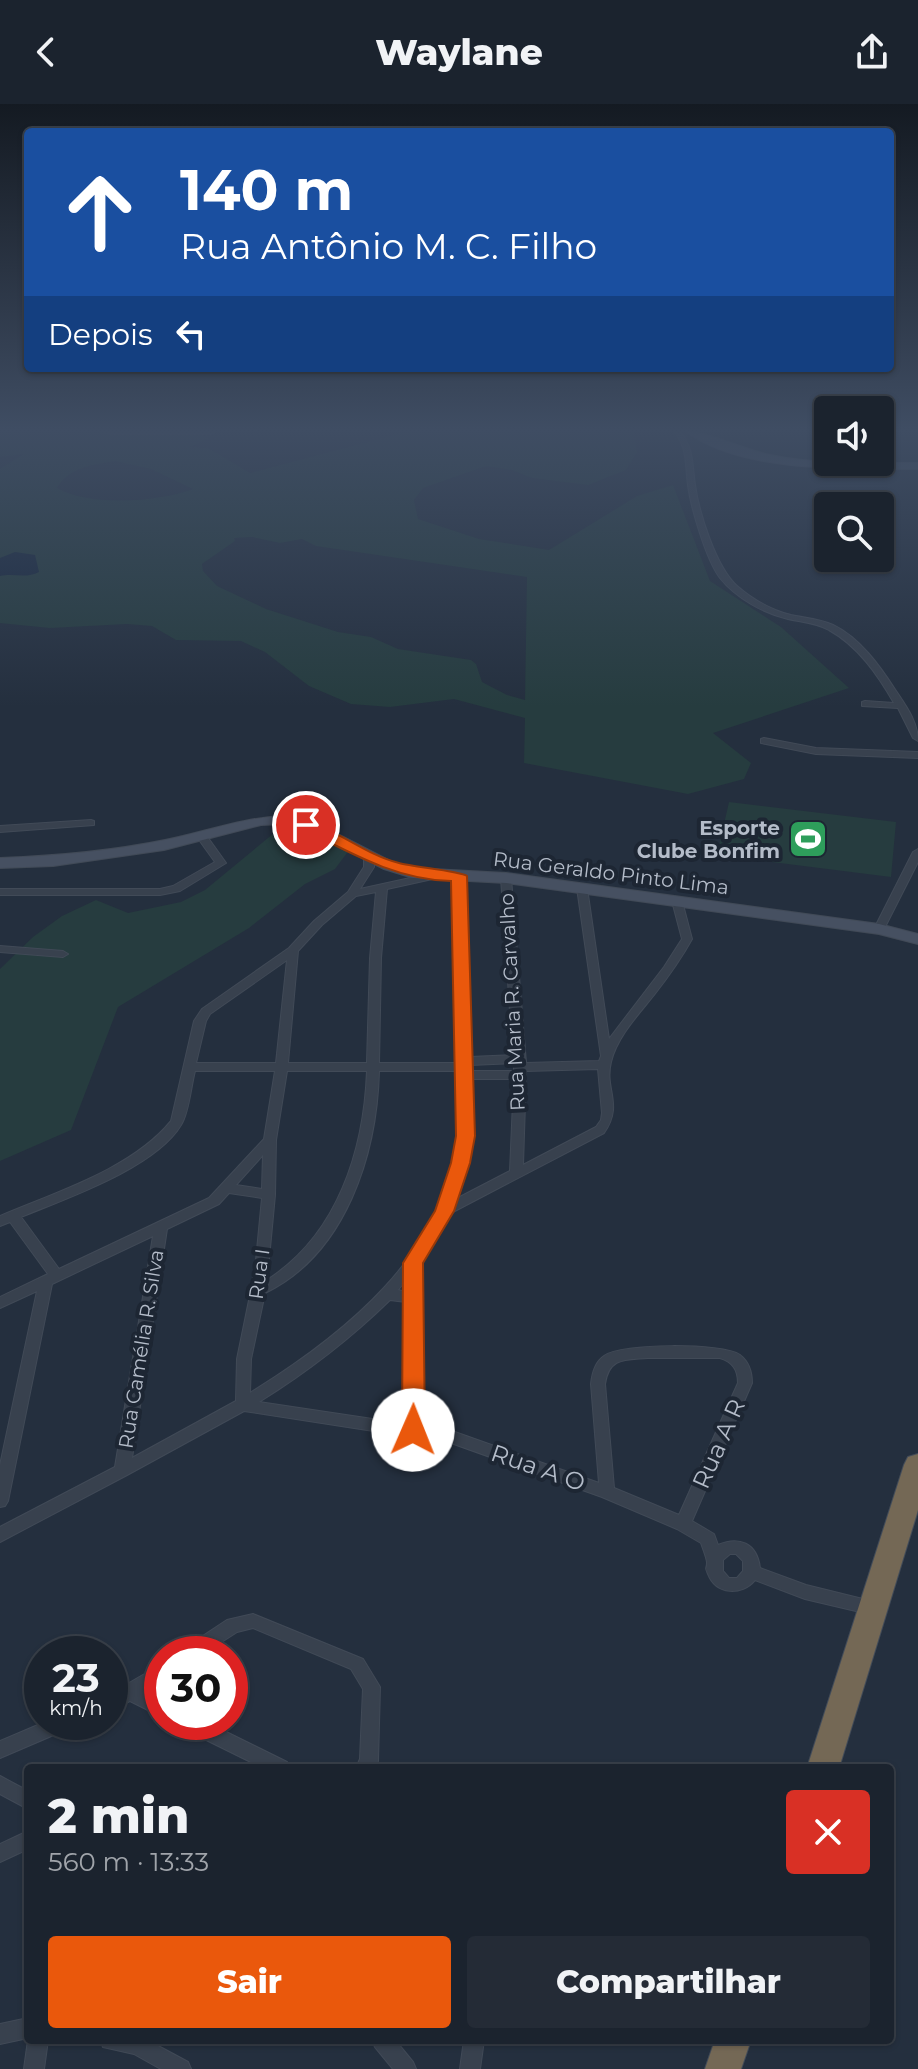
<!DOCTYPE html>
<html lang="pt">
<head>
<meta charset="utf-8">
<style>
	:root { --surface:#1b232e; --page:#242b36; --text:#f1f3f6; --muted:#a0a4aa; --line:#39404a; --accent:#ea580c }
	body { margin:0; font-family:Montserrat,sans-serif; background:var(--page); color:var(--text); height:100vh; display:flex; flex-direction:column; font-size:30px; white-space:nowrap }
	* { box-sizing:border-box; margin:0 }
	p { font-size:26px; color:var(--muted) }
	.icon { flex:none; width:44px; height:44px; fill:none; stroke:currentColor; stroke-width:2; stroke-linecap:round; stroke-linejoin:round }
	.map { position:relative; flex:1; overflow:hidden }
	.sheet { position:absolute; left:24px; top:1660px; width:870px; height:280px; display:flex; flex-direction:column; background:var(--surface); border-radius:8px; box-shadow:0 2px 6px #0004,0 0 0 2px var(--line) }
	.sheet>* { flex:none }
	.banner { position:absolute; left:24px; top:24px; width:870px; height:244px; border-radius:8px; box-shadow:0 2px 6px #0004,0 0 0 2px var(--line); background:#1a4fa0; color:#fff; overflow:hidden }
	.fabs { position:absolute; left:814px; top:292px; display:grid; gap:16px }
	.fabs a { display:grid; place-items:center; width:80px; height:80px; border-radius:8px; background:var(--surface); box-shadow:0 2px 6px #0004,0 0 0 2px var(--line); font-size:40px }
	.speed { position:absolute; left:24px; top:1532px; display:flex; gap:16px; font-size:40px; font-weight:700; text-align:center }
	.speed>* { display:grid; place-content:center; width:104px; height:104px; border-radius:50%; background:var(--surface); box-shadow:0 2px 6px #0004,0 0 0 2px var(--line); line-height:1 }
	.speed small { font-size:20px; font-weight:400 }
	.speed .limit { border:12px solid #d22; background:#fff; color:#111 }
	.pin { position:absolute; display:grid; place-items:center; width:68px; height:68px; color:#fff; margin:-34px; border:4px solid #fff; border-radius:50%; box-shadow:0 2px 8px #0007 }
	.me { position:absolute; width:88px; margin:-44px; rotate:1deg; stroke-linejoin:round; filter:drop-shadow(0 0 6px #0008) }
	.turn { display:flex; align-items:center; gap:28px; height:168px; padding:0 24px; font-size:36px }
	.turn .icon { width:104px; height:104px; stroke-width:2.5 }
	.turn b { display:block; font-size:56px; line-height:68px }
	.then { display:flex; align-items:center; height:76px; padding:0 24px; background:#0003; gap:16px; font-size:30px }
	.round { display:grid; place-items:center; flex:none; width:84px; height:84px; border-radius:8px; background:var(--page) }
	.head { display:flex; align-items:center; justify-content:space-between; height:136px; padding:0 24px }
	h1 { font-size:48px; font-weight:800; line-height:60px }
	.cta { display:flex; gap:16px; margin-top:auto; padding:16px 24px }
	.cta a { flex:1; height:92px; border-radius:8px; background:var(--accent); color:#fff; font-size:32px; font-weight:800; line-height:92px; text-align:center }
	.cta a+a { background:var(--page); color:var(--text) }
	header { display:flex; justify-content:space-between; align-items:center; height:104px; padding:0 24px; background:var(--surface); font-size:36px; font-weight:800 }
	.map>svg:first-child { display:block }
</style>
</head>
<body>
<header><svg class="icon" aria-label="back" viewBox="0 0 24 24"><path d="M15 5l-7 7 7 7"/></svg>Waylane<svg class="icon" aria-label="share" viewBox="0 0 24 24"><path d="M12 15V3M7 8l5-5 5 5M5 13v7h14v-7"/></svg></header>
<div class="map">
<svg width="918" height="1965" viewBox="0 0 918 1965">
	<rect width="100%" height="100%" fill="#242f3e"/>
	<path fill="#263c3f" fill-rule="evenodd" d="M0 328H189L209 334 190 343 208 344 250 369 406 328H633L637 348 626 366 588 381 532 374 512 366 486 362 423 384 414 396 418 415 479 435 549 446 637 392 673 381 710 477 781 523 849 584 713 629 751 659 744 675 688 690 524 659 525 614 454 595 390 603 351 600 309 582 265 548 241 537 176 536 152 522 127 520 50 524 0 519V365L24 350 0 353ZM115 357 151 365 193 385C158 398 90 403 57 384 69 363 93 361 115 357ZM252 433 280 439 302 435 316 442 527 473 525 596 507 591 482 578 476 560 471 556 398 545 371 533 338 528 266 505 217 482 203 467 202 460 235 437 234 434Z
		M729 698 896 718 891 773 717 751Z
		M279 725 304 727 353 741 335 765 305 780 249 824 118 903 71 1026 0 1057V865L33 833 62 812 96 796 128 809 181 798 205 786Z"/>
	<path fill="#17263c" d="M15 448 35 451 39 468C26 475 15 469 0 472V454Z"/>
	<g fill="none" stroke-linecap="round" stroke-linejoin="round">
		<defs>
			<path id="street" d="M105 328H214L211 330H108Z
				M675 328H681C694 346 692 361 695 381 699 409 716 463 737 482 752 495 771 506 791 511 805 514 820 515 833 521 860 534 880 562 896 587 906 602 918 618 918 637L913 634 898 604 862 602V598L865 597 894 599C878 571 858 542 829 526 817 519 802 518 788 515 763 509 736 494 720 474 706 455 691 404 688 381 685 359 688 347 675 328Z
				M764 634 816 644 918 648V654L816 650 761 639V635Z
				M91 716 94 717V721L0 728V722Z
				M202 730 206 731 226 759 180 787 160 791H0V785H160L173 782 215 758 197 733Z
				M918 745V758L884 825 883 827H875L874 825 913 748Z
				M369 750 374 753V763L360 785 433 769 438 772 437 774 387 785 381 854 379 959H458L454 772 455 770 459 769 464 772 470 953 513 951 501 774 502 772 506 771 511 774 526 959 599 957 601 952 577 784 578 782H586L587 784 609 935 664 863 682 835 672 797 673 795H681L682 797 692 835C681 855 668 873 654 891 638 911 617 933 611 958 604 986 624 1000 604 1029L449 1110 420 1159V1190L422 1194 420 1198V1322L452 1327 599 1379 591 1280C592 1270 595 1258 604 1252 621 1239 723 1239 740 1251 749 1258 752 1268 752 1279L692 1417 714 1430 718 1441C739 1432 757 1439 760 1464L806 1481 879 1499 881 1504 879 1509 873 1511 805 1495 755 1476C742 1492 716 1491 708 1470 704 1461 707 1468 707 1458 706 1452 703 1445 701 1439L677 1425 602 1393 451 1339 244 1307 127 1371 0 1438V1423L115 1363 153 1132 52 1180 8 1397 5 1402 0 1403V1361L37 1187 0 1204V1193L48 1170 10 1118 0 1122V1112C56 1088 132 1065 171 1017L194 917 202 905 289 844 314 817 348 788 364 763V753ZM376 788 370 854 367 959H288L298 847 322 821 356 792ZM287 856 276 959H196L206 917 210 910ZM514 959V967H470V961ZM598 965 602 1009 601 1016 596 1023 523 1061 526 967ZM195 967H275L264 1035 209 1094 59 1165 21 1113C67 1094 155 1064 181 1021 189 1009 191 982 195 967ZM287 967H367C364 1046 338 1131 267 1176L275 1091 276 1036ZM379 967H458C459 989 462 1012 459 1034 445 1150 344 1231 250 1289L251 1255 265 1189C346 1150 377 1050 379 967ZM470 975H514L510 1067 456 1095 464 1070 472 1032ZM263 1051 262 1085 236 1081ZM229 1089 262 1094 255 1167 237 1255 236 1297 132 1354 167 1125 219 1100ZM406 1176V1188L398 1186ZM390 1196 406 1198V1320L259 1298C307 1268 350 1235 390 1196ZM648 1254H720C733 1258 738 1266 738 1279L679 1411 614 1384 605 1280C609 1253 625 1256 648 1254ZM730 1450H736L743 1457V1467L737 1474H729L723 1467V1456Z
				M0 842 63 847 68 850 63 853 0 848Z
				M253 1510 363 1555 380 1583 378 1657 375 1664H356L360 1655 363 1585 351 1565 253 1524 237 1528 203 1550H181L183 1545 227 1516Z
				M162 1560V1577L146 1588 162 1596V1613L130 1597 110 1606V1590Z
				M45 1618H73L70 1624 0 1654V1637Z
				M179 1618H206L287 1658 290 1664H263L182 1624Z
				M0 1672 28 1687V1705L0 1690Z
				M28 1727V1745L0 1758V1740Z
				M28 1914V1934L0 1940V1920Z
				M28 1936H48L44 1965H24Z
				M100 1936H147L188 1958 191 1965H161L134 1950 103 1943Z
				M372 1936H395L413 1958 416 1965H393L375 1943Z
				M464 1936H484L480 1965H460Z"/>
			<path id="secondary" d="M687 328C711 328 744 346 770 351 819 361 869 359 918 359V365C852 365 742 369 687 328Z
				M285 712 320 721 394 759 414 764 506 769 879 820 918 830V840L879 830 506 779 413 774 384 765 310 727 285 720 261 721 164 746 53 762 0 764V754C55 752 111 747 165 736 205 728 244 713 285 712Z"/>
			<path id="highway" d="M918 1350V1406L839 1664H807L904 1361 908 1353Z
				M715 1936H751L741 1965H705Z"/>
		</defs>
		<use href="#street" stroke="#414a57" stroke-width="2"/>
		<use href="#secondary" stroke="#414a57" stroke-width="2"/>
		<use href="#highway" stroke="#434c59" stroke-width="2"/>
		<use href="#street" fill="#38414e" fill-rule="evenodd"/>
		<use href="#secondary" fill="#465061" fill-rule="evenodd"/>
		<use href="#highway" fill="#746855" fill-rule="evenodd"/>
	</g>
	<linearGradient id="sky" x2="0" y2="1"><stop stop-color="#141a22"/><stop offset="0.54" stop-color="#3f4d63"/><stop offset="1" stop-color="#3f4d63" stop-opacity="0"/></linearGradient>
	<rect width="918" height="603" fill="url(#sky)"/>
	<path fill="#ea580c" stroke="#983908" stroke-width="2" d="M306 717C338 726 366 751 399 759 413 763 460 767 467 772L475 1032 470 1059 454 1107 423 1159 425 1326 421 1332 413 1335 405 1332 402 1326 403 1159 435 1107 451 1059 456 1032 451 777C396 776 349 748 301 724L298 721Z"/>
	<defs>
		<symbol id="stadium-square" viewBox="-11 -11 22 22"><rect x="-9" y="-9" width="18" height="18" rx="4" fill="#2e9e5b" stroke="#1d2633"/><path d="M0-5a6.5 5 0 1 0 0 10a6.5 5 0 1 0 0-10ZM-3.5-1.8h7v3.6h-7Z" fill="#fff"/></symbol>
	</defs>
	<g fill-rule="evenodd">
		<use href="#stadium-square" x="786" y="713" width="44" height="44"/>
	</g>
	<g text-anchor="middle" stroke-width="8" stroke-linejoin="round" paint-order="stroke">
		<g font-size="20" font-weight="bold" fill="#b4bcc9" stroke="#1d2633" text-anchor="end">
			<text x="780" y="731">Esporte<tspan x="780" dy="23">Clube Bonfim</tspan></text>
		</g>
		<g font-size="20" fill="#b4bcc9" stroke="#1d2633">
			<text transform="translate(611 769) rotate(7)" y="7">Rua Geraldo Pinto Lima</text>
			<text transform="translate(512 898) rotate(-93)" y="7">Rua Maria R. Carvalho</text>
			<text transform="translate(259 1170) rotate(-82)" y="7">Rua I</text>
			<text transform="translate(141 1245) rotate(-81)" y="7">Rua Camélia R. Silva</text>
		</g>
		<g font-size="24" fill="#b4bcc9" stroke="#1d2633">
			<text transform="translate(719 1340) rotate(-66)" y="8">Rua A R</text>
			<text transform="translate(538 1364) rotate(19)" y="8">Rua A O</text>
		</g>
	</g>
</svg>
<div class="fabs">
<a><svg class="icon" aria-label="sound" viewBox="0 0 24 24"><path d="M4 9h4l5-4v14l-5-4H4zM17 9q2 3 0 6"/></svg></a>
<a><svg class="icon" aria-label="search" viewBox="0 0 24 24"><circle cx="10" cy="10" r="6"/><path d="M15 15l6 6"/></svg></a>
</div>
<div class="speed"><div>23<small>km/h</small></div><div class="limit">30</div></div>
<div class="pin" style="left:306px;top:721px;background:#d93025"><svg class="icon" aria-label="arrive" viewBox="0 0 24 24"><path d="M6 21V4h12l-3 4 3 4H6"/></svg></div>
<svg class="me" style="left:413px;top:1326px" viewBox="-20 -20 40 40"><circle r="19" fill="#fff"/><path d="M0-13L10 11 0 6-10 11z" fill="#ea580c"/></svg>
<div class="banner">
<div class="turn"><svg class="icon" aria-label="ahead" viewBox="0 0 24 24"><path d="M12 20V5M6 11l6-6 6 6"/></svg><div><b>140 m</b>Rua Antônio M. C. Filho</div></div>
<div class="then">Depois<svg class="icon" aria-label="left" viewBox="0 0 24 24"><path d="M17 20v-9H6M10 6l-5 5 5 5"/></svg></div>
</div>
<section class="sheet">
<div class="head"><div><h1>2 min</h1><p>560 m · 13:33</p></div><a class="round" style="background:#d93025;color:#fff"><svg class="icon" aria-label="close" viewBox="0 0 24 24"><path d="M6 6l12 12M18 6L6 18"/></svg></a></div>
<div class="cta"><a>Sair</a><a>Compartilhar</a></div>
</section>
</div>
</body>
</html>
